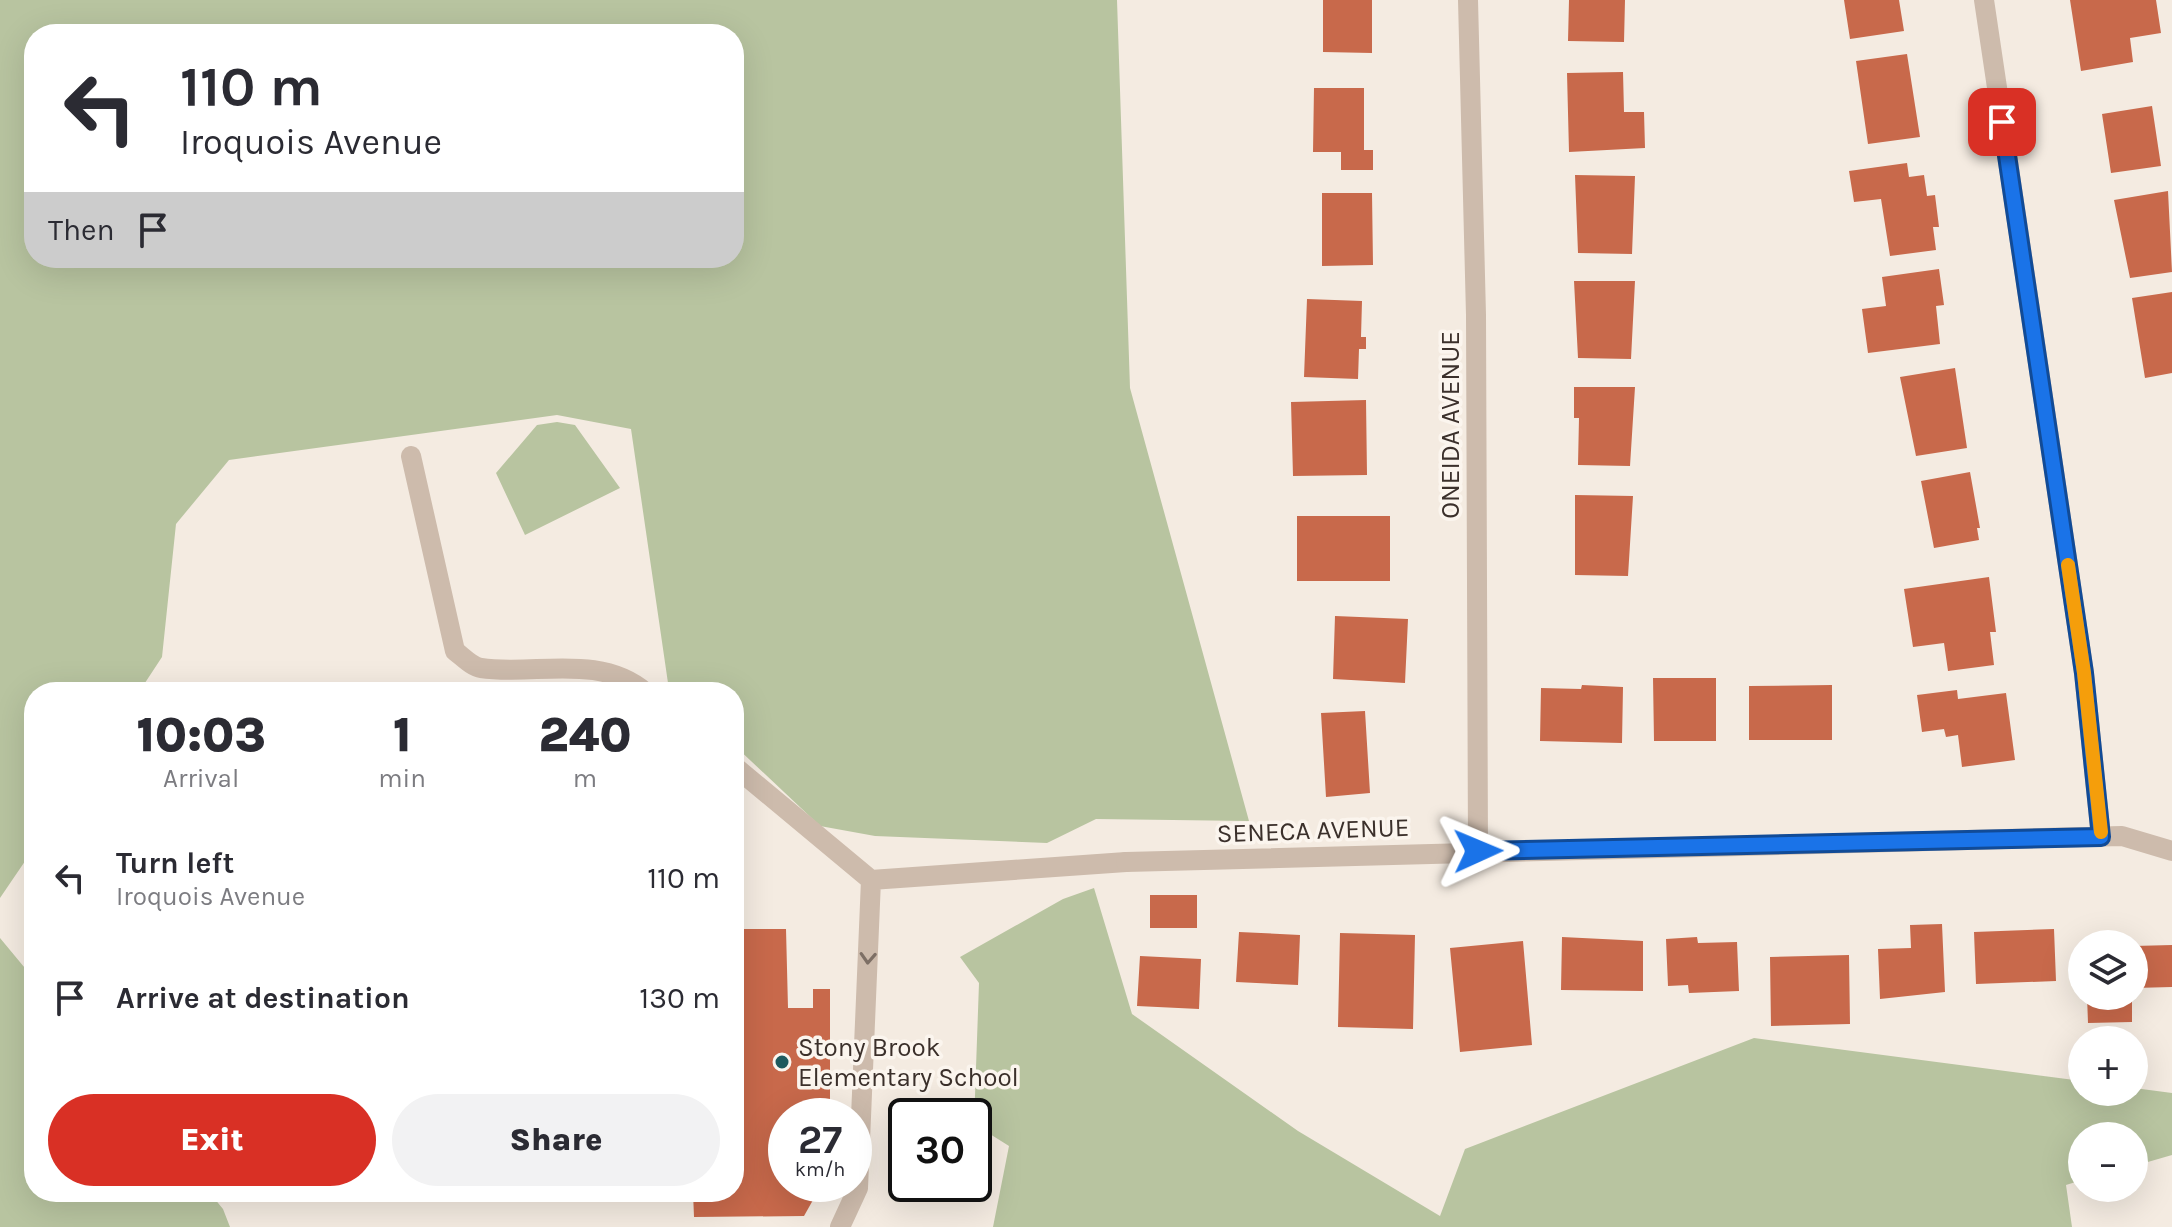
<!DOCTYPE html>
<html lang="en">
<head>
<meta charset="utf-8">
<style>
	:root { --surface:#fff; --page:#f2f2f3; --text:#2b2b33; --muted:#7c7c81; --accent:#d93025 }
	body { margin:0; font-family:Karla,sans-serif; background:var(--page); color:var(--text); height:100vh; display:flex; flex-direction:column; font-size:30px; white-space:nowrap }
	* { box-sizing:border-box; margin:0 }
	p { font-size:26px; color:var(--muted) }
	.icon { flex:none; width:44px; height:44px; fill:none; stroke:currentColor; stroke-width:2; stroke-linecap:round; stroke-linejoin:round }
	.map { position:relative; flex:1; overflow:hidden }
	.details { position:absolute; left:24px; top:682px; width:720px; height:520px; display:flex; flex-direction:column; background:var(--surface); border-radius:32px; box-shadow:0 8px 32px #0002 }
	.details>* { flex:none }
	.hud { position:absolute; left:24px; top:24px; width:720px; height:244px; border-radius:32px; box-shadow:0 8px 32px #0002; background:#fff; color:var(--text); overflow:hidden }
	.buttons { position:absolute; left:2068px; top:930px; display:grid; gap:16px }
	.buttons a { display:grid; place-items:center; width:80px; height:80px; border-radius:50%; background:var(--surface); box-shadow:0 8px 32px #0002; font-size:40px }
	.speed { position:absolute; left:768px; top:1098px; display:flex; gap:16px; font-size:40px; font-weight:700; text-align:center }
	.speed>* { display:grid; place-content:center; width:104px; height:104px; border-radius:50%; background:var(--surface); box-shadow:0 8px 32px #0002; line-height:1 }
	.speed small { font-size:20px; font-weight:400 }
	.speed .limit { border:4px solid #111; border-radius:12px; background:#fff; color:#111 }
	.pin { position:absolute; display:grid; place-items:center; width:68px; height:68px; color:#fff; margin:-34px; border-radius:16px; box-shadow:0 4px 12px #0006 }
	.me { position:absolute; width:88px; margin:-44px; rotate:89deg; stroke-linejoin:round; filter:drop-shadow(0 0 6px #0008) }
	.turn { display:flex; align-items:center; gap:28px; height:168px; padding:0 24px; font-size:36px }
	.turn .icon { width:104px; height:104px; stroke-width:2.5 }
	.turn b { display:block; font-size:56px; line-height:68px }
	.then { display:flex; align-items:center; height:76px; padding:0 24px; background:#0003; gap:16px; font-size:30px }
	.eta { display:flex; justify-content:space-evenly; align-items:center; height:136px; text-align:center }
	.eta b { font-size:48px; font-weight:800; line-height:56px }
	.button { display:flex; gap:16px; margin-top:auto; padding:16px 24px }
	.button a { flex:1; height:92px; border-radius:48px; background:var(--accent); color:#fff; font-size:32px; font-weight:800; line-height:92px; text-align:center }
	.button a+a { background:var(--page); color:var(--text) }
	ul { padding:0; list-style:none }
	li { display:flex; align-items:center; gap:24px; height:120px; padding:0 24px }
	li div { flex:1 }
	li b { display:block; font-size:30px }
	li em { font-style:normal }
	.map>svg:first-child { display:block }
</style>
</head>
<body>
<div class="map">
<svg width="2172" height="1227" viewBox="0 0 2172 1227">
	<rect width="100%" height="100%" fill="#f4ebe1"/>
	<path fill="#b8c4a0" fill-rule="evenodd" d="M0 0H1117L1130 388 1249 821 1096 819 1047 843 875 836 820 826 734 745V692H677L668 683 631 429 557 415 229 460 176 524 162 657 139 692H34V848L0 898ZM34 34H734V258H34Z
		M557 422 575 425 620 488 525 535 496 473 537 425Z
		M1094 888 1132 1014 1298 1131 1440 1216 1465 1149 1754 1038 2082 1081V1092H2134V1088L2172 1093V1155L2134 1166V1136H2082V1180L2066 1185 2072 1227H993L1009 1146 974 1124 979 983 960 957 1063 899Z
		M0 938 34 979V1192H209L223 1209 230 1227H0Z"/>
	<path fill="#c8694b" d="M1323 0H1372V53L1323 52Z
		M1569 0H1625L1624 42 1568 41Z
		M1844 0H1899L1904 31 1850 39Z
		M2070 0H2156L2161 33 2130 38 2133 62 2081 71Z
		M1907 54 1920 137 1868 144 1856 61Z
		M1623 72 1624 112H1644L1645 148 1569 152 1567 73Z
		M1314 88H1364V150H1373V170H1341V152H1313Z
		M2152 106 2161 166 2111 173 2102 114Z
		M1907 163 1909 177 1924 175 1927 196 1935 195 1939 227H1933L1936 250 1890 256 1881 199 1854 202 1849 171Z
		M1575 175 1635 176 1632 254 1578 253Z
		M2168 191 2172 272 2130 278 2114 200Z
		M1322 193H1372L1373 265 1322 266Z
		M1939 269 1944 305 1936 306 1940 344 1868 353 1862 309 1886 306 1882 277Z
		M1574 281H1635L1631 359 1578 358Z
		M2172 292V373L2145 378 2132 298Z
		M1307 299 1362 301 1361 337H1366V349H1359L1358 379 1304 377Z
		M1955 368 1967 448 1916 456 1900 377Z
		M1574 387H1635L1630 466 1578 465 1579 418H1574Z
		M1366 400 1367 475 1293 476 1291 402Z
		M1970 472 1980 528H1977L1979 540 1934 548 1921 481Z
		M1575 495 1633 496 1628 576 1575 575Z
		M1297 516H1390V581H1297Z
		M1989 577 1996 632H1990L1994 665 1948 671 1944 643 1913 647 1904 589Z
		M1335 616 1408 619 1405 683 1333 679Z
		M1653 678H1716V741H1654Z
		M1582 685 1623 687 1622 743 1540 741 1541 688 1581 689Z
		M1832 685V740H1749V686Z
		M1957 690 1958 699 2006 693 2015 760 1962 767 1958 735 1946 737 1944 729 1922 732 1917 695Z
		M1365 711 1370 793 1326 797 1321 713Z
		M1150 895H1197V928H1150Z
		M1942 924 1945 992 1880 999 1878 949 1911 948 1910 925Z
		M734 929H786L788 1008H813V989H830V1116H786V1184H822L804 1216 694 1217 693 1192H734Z
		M2054 929 2056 981 1976 984 1974 932Z
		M1239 932 1300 935 1298 985 1236 982Z
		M1340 933 1415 935 1413 1029 1338 1027Z
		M1562 937 1643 941V991L1561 990Z
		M1697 937 1698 943 1737 942 1739 991 1689 993 1688 985 1668 986 1666 939Z
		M1523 941 1532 1045 1460 1052 1450 948Z
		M2172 945V987L2134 988V946Z
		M1849 955 1850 1024 1771 1026 1770 957Z
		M1140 956 1201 959 1199 1009 1137 1006Z
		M2087 996H2132V1022L2088 1023Z"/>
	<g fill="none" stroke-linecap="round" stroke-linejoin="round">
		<path stroke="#cdbbac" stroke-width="20" d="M411 456 455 651C462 656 472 667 481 668 534 676 599 653 645 692
			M734 766 871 880 1126 862
			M840 1227 858 1188 871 880"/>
		<path stroke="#cdbbac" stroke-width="20" d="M1468 0 1476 315 1478 851
			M1984 0 2084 673 2101 837
			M1126 862 2122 836 2172 851"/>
	</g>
	<defs><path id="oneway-chevron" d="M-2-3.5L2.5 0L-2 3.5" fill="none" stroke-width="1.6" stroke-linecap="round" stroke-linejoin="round" transform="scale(2)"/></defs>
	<use stroke="#7d6f65" href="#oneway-chevron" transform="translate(868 958) rotate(93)"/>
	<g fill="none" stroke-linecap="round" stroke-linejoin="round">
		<defs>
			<path id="route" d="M1478 851 2101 837 2084 673 2002 122"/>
		</defs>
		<use href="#route" stroke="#114b97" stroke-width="20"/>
		<use href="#route" stroke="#1a73e8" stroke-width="14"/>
		<path stroke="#f59e0b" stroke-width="14" d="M2068 565 2084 673 2101 832"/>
	</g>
	<circle fill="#1f5a5e" stroke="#fbf5ee" stroke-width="3" cx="782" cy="1062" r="8"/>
	<g text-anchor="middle" stroke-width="7" stroke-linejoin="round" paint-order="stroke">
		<g font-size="26" fill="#3b302b" stroke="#fbf5ee">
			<text transform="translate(1450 425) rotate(-90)" y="9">ONEIDA AVENUE</text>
			<text transform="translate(1313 830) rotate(-2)" y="9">SENECA AVENUE</text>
		</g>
		<g font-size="26" fill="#3b302b" stroke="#fbf5ee" text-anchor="start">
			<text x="798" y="1056">Stony Brook<tspan x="798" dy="30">Elementary School</tspan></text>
		</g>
	</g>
</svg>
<div class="buttons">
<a><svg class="icon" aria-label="layers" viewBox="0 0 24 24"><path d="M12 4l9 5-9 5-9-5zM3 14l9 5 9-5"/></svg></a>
<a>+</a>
<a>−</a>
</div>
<div class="speed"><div>27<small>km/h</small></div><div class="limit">30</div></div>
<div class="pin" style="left:2002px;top:122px;background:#d93025"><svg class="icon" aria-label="arrive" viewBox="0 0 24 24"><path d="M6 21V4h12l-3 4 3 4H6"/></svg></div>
<svg class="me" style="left:1478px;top:851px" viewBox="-20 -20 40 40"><path d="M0-17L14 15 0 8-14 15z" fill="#1a73e8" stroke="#fff" stroke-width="4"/></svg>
<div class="hud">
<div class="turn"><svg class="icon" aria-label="left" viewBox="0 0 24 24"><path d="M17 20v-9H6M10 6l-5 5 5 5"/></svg><div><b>110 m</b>Iroquois Avenue</div></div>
<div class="then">Then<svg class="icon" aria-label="arrive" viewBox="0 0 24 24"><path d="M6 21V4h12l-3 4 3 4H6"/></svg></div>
</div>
<section class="details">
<div class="eta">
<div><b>10:03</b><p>Arrival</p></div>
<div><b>1</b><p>min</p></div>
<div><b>240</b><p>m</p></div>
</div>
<ul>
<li><svg class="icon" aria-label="left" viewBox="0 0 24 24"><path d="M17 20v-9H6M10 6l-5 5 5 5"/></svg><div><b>Turn left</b><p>Iroquois Avenue</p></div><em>110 m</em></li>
<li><svg class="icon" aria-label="arrive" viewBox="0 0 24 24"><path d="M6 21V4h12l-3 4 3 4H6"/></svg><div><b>Arrive at destination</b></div><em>130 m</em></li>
</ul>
<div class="button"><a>Exit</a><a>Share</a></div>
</section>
</div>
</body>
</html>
